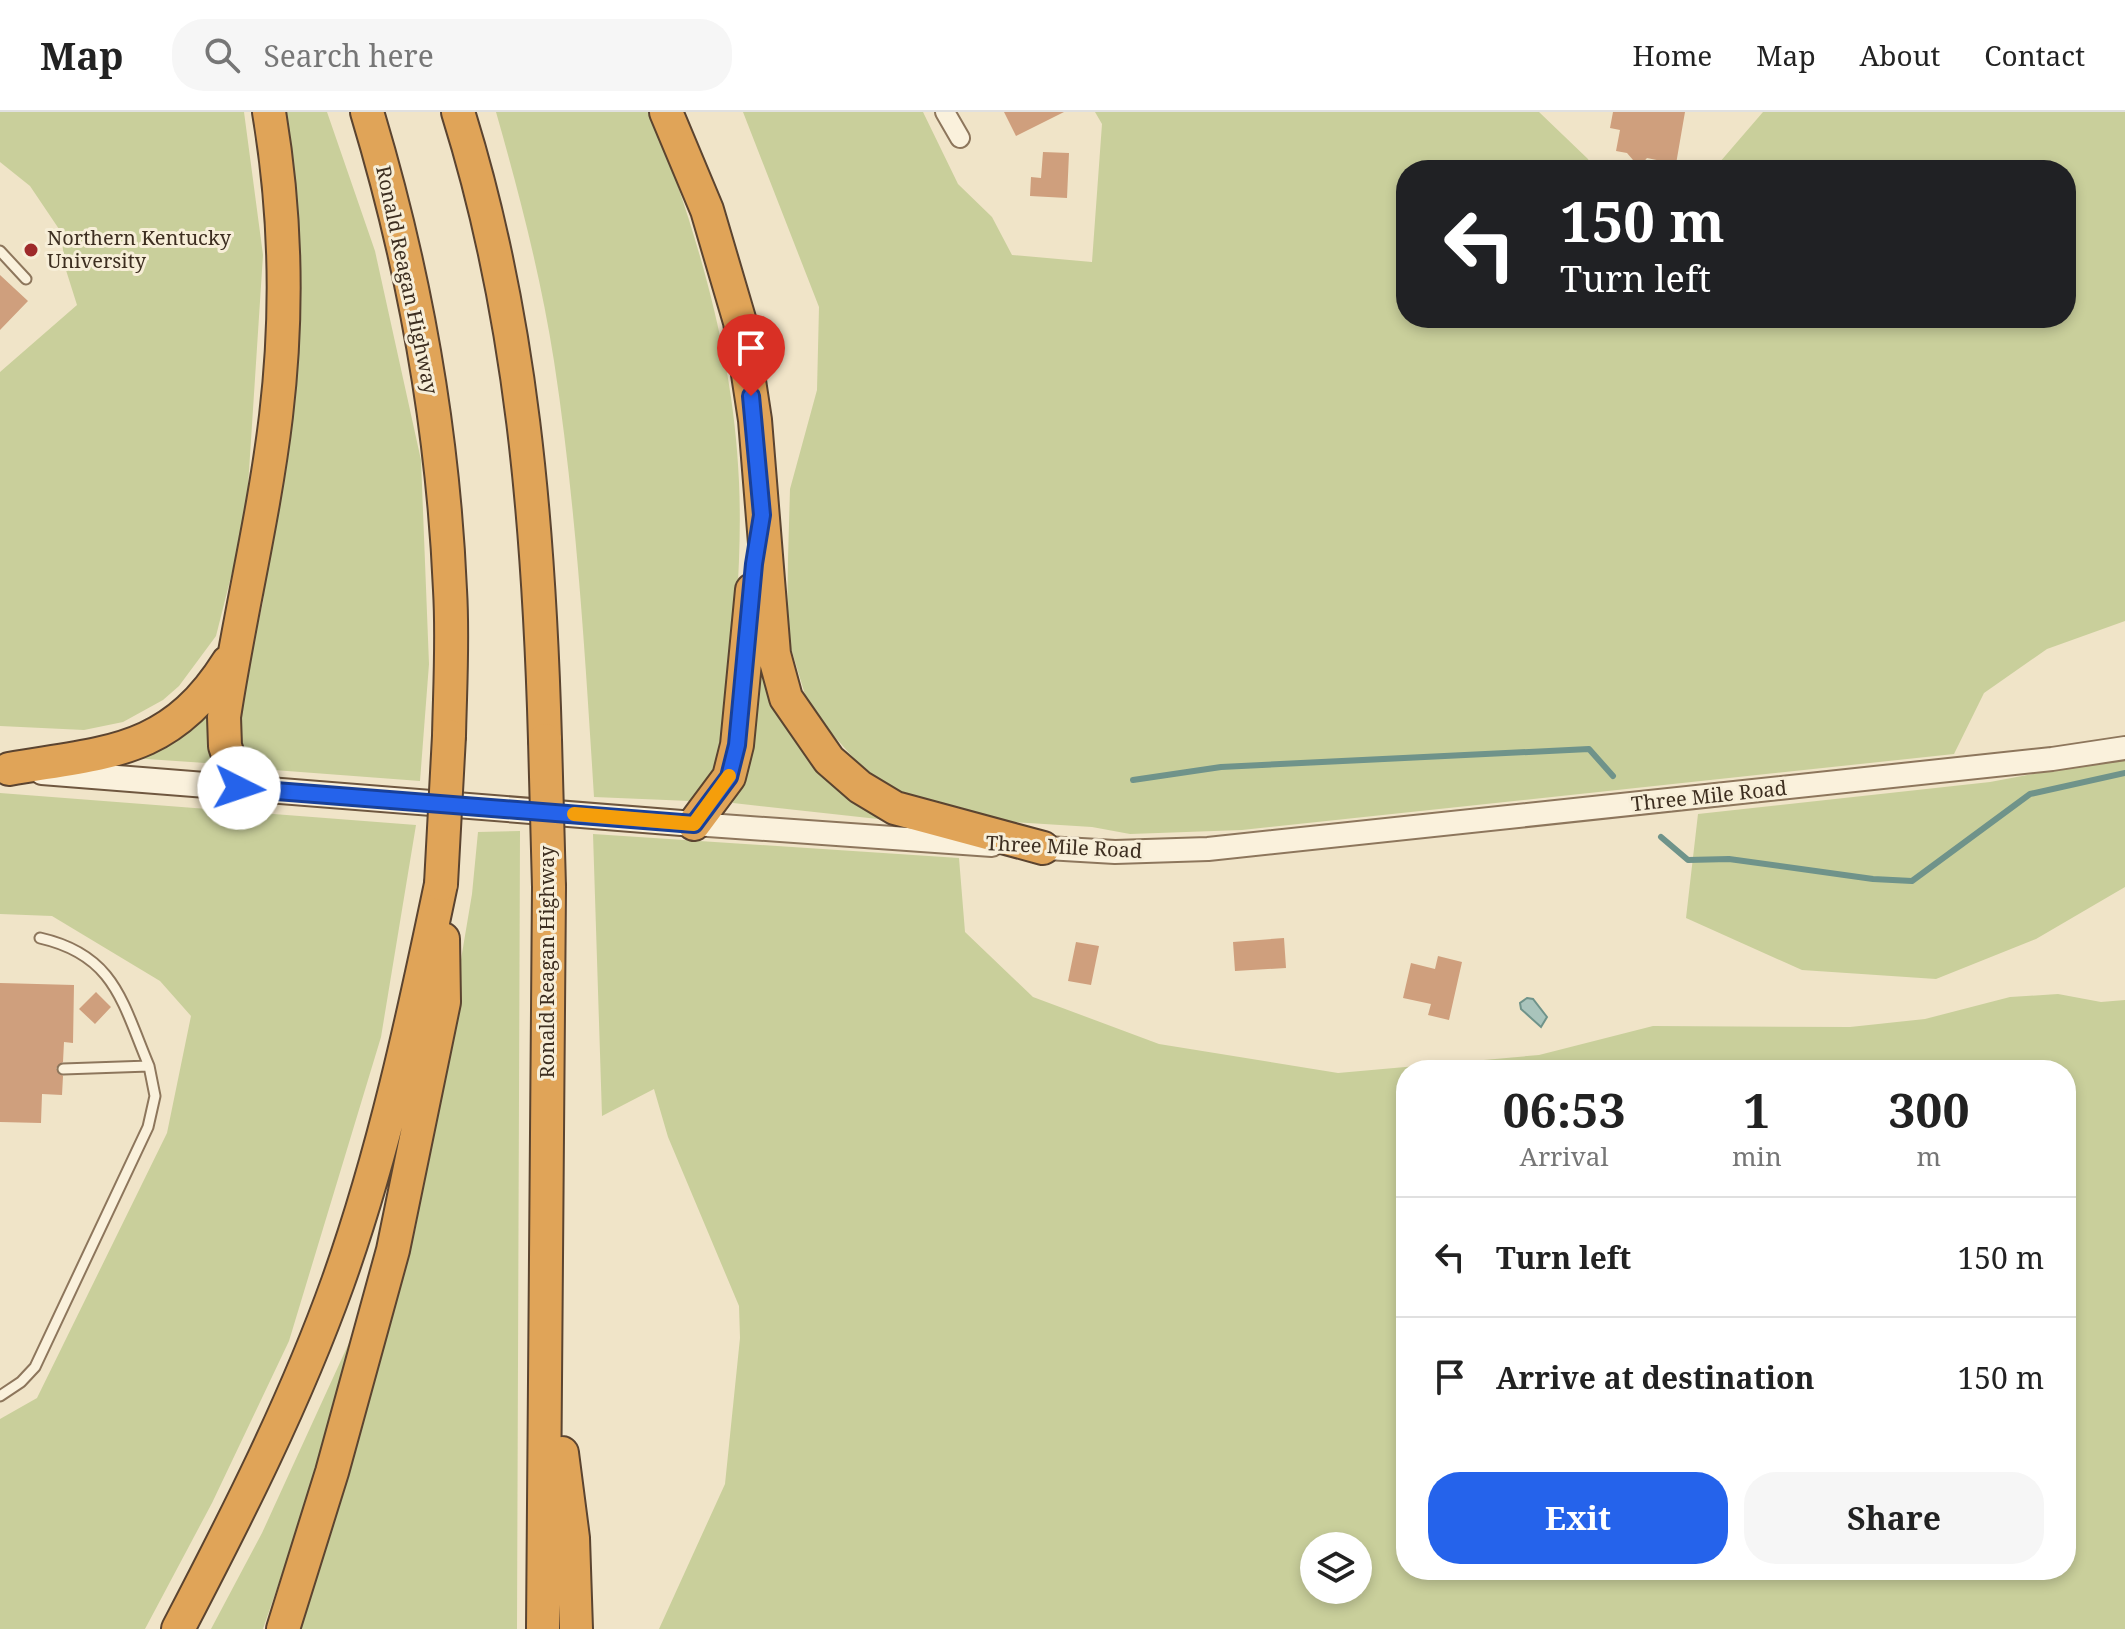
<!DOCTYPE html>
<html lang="en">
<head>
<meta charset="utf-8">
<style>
	:root { --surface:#fff; --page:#f6f6f6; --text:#222; --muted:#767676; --line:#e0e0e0; --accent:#2563eb }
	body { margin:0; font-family:"Noto Serif",serif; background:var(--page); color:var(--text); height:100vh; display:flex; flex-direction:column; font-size:30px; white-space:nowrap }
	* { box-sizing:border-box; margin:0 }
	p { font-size:26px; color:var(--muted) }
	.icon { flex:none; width:44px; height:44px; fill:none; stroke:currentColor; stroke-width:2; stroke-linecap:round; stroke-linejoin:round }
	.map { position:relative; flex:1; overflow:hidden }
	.sheet { position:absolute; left:1396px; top:948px; width:680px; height:520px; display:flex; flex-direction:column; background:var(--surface); border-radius:32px; box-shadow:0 4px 12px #0003 }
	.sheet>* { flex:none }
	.hud { position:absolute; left:1396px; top:48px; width:680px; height:168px; border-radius:32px; box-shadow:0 4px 12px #0003; background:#202124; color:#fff; overflow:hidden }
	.buttons { position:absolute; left:1300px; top:1420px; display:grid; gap:16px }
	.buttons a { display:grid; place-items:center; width:72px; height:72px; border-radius:50%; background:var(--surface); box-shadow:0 4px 12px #0003; font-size:40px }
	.pin { position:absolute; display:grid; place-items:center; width:68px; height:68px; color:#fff; margin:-82px -34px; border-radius:50% 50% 50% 0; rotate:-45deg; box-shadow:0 0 8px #0007 }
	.pin .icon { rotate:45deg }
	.me { position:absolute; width:88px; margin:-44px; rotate:94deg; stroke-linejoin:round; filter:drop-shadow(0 0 6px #0008) }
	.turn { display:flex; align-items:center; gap:28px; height:168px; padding:0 32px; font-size:36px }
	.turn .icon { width:104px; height:104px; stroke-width:2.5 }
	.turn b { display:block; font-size:56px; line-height:68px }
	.eta { display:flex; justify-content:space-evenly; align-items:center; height:136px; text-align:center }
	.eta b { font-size:48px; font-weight:700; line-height:56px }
	.action { display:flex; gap:16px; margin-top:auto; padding:16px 32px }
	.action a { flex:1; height:92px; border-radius:32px; background:var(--accent); color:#fff; font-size:32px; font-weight:700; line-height:92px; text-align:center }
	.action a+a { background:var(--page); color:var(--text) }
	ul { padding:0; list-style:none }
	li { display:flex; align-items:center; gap:24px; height:120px; padding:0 32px; border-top:2px solid var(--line) }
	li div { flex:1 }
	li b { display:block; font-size:30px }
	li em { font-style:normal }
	header { display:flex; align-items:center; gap:48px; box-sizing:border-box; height:112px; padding:0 40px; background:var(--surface); border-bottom:2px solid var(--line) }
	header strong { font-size:38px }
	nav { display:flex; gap:44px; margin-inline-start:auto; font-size:28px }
	.search { width:560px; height:72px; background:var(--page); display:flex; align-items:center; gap:20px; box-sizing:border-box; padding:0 28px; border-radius:32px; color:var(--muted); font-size:30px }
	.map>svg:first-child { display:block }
</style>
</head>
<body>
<header>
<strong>Map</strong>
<div class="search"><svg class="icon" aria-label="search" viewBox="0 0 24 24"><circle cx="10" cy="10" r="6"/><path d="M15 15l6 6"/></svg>Search here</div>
<nav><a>Home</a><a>Map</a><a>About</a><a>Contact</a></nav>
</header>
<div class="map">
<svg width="2125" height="1517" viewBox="0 0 2125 1517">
	<rect width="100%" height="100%" fill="#f0e4c8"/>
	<path fill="#c9cf9b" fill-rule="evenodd" d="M0 0H244L263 143 246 405 216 524 179 574 163 588 123 610 84 618 0 614V260L77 193 65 155 61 120 30 74 0 50Z
		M278 0H327L375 139 421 348 429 552 420 669 247 656 237 602 263 490 295 208Z
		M496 0H651C696 117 734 243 739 370 742 438 736 507 730 575 728 607 725 676 690 689L594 685C585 540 576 393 554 249 541 165 519 81 496 0Z
		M743 0H923L958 72 992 105 1012 143 1092 150 1102 12 1095 0H1539L1588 47 1593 58H1406V206H2066V58H1713L1763 0H2125V509L2047 537 1984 581 1954 642 1242 718 1130 722 1092 715 1010 710 935 693 874 669 809 596 787 523 788 447 790 377 817 278 819 195Z
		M761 528 884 703 878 707 733 691Z
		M214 589 220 652 132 646Z
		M2125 645V775L2036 827 1936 867 1802 858 1686 806 1698 702 1990 670Z
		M0 681 416 713 381 925 289 1229 212 1391 145 1517H0V1307L37 1286 167 1021 191 904 160 869 52 804 0 802Z
		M520 719 517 1517H293L416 1115 472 782 478 720Z
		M593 722 959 746 965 820 1033 885 1159 932 1338 961 1539 943 1653 914 1850 915 1925 907 2010 885 2058 882 2101 890 2125 888V1517H659L725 1372 740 1226 739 1194 668 1025 654 977 602 1004ZM1406 958H2066V1458H1406ZM1314 1434H1358V1478H1314Z
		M359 1209 312 1374 263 1517H211L262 1421Z"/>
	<path fill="#a9c4bc" stroke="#6f938a" stroke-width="2" d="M1527 886 1533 887 1547 905 1541 915 1521 897 1520 891Z"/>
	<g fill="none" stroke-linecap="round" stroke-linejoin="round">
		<path stroke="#6f938a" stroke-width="6" d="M1133 668 1221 655 1589 637 1613 664
			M1661 725 1688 748 1729 747 1873 767 1912 769 2030 682 2125 661"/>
	</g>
	<path fill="#cf9f7d" d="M1004 0H1064L1016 24Z
		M1613 0H1685L1676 52 1647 46 1639 55 1627 41 1616 39 1620 18 1610 16Z
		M1043 40 1069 41 1067 86 1030 84 1031 65 1041 66Z
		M0 163 28 189 0 218Z
		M1284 826 1286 856 1235 859 1233 830Z
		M1076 830 1099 834 1091 873 1068 869Z
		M1438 844 1462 850 1449 908 1428 903 1431 892 1403 886 1411 851 1435 857Z
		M0 871 74 873 73 931 64 930 63 950 56 956 63 964 62 983 42 982 41 1011 0 1010Z
		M96 880 111 895 95 912 79 897Z"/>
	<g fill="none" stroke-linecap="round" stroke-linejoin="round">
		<defs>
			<path id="service" d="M0 139 26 167
				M40 826C115 843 122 890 149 954
				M0 1284 21 1270 35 1255 148 1015 155 984 149 954 63 957"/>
			<path id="minor" d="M945 0 960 26"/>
			<path id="tertiary" d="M694 712 992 733
				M1030 735 1115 740 1208 737 2052 647 2125 636"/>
			<path id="secondary" d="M42 660 694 712"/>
			<path id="motorway" d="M367 0C414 156 443 315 450 478 453 527 450 576 449 624
				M458 0C522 204 539 415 545 628
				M666 0 707 98 740 210 755 308 774 542 786 586 829 648 860 675 895 696 1043 736
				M9 657C107 640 170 642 228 550
				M239 676 225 634 224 605C239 505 264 405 276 304 288 203 286 101 269 0
				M694 712 729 665 737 633 752 478
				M562 1341 573 1426 576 1517
				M178 1517C237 1404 295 1290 338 1170 384 1041 413 906 441 772
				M283 1517 332 1360 393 1138 444 890 443 827
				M543 1517 549 775"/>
		</defs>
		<use href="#service" stroke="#8d765c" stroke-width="13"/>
		<use href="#minor" stroke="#8d765c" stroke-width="22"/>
		<use href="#tertiary" stroke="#8d765c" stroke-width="26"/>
		<use href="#secondary" stroke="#6f573f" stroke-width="28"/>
		<use href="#motorway" stroke="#5b4430" stroke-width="36"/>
		<use href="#service" stroke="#faf1dc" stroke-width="9"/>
		<use href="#minor" stroke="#faf1dc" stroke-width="18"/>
		<use href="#tertiary" stroke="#faf1dc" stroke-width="22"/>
		<use href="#secondary" stroke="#faf1dc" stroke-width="24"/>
		<use href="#motorway" stroke="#e0a458" stroke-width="32"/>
		<defs>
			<path id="motorway-bridge" d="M545 628 549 775
				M441 772 449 624"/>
		</defs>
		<use href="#motorway-bridge" stroke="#5b4430" stroke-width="36" stroke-linecap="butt"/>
		<use href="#motorway-bridge" stroke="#e0a458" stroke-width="32"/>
	</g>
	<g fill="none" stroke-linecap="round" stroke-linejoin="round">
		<defs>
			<path id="route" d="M239 676 694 712 729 665 737 633 754 452 762 403 751 284"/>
		</defs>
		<use href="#route" stroke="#184099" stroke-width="20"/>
		<use href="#route" stroke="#2563eb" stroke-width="14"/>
		<path stroke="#f59e0b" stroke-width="14" d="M574 702 694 712 729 664"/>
	</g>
	<circle fill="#9e2a2b" stroke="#f7eed8" stroke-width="3" cx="31" cy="138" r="8"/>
	<g text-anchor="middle" stroke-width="6" stroke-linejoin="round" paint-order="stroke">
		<g font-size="20" fill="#3d2e20" stroke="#f7eed8" text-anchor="start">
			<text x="47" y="133">Northern Kentucky<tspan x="47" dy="23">University</tspan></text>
		</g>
		<g font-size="20" fill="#3d2e20" stroke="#f7eed8">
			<text transform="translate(407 168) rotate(78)" y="7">Ronald Reagan Highway</text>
			<text transform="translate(1709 684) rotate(-6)" y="7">Three Mile Road</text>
			<text transform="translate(1064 735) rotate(3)" y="7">Three Mile Road</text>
			<text transform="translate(547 850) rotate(-90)" y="7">Ronald Reagan Highway</text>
		</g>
	</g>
</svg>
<div class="buttons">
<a><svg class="icon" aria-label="layers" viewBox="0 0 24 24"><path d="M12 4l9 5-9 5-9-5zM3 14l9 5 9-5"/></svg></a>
</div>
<div class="pin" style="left:751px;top:284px;background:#d93025"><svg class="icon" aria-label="arrive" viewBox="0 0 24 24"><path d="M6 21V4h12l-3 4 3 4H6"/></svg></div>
<svg class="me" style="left:239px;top:676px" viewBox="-20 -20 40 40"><circle r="19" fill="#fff"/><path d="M0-13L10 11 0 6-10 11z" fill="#2563eb"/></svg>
<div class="hud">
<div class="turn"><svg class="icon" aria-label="left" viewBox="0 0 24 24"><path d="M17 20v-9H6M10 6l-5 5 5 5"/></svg><div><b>150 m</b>Turn left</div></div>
</div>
<section class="sheet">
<div class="eta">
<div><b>06:53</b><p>Arrival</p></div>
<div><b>1</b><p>min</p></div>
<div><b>300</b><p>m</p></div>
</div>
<ul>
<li><svg class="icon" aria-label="left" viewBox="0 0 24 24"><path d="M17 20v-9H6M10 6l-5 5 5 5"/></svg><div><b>Turn left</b></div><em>150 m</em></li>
<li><svg class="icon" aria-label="arrive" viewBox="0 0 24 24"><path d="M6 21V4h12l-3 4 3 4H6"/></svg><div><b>Arrive at destination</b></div><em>150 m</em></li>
</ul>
<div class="action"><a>Exit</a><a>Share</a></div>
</section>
</div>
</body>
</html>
